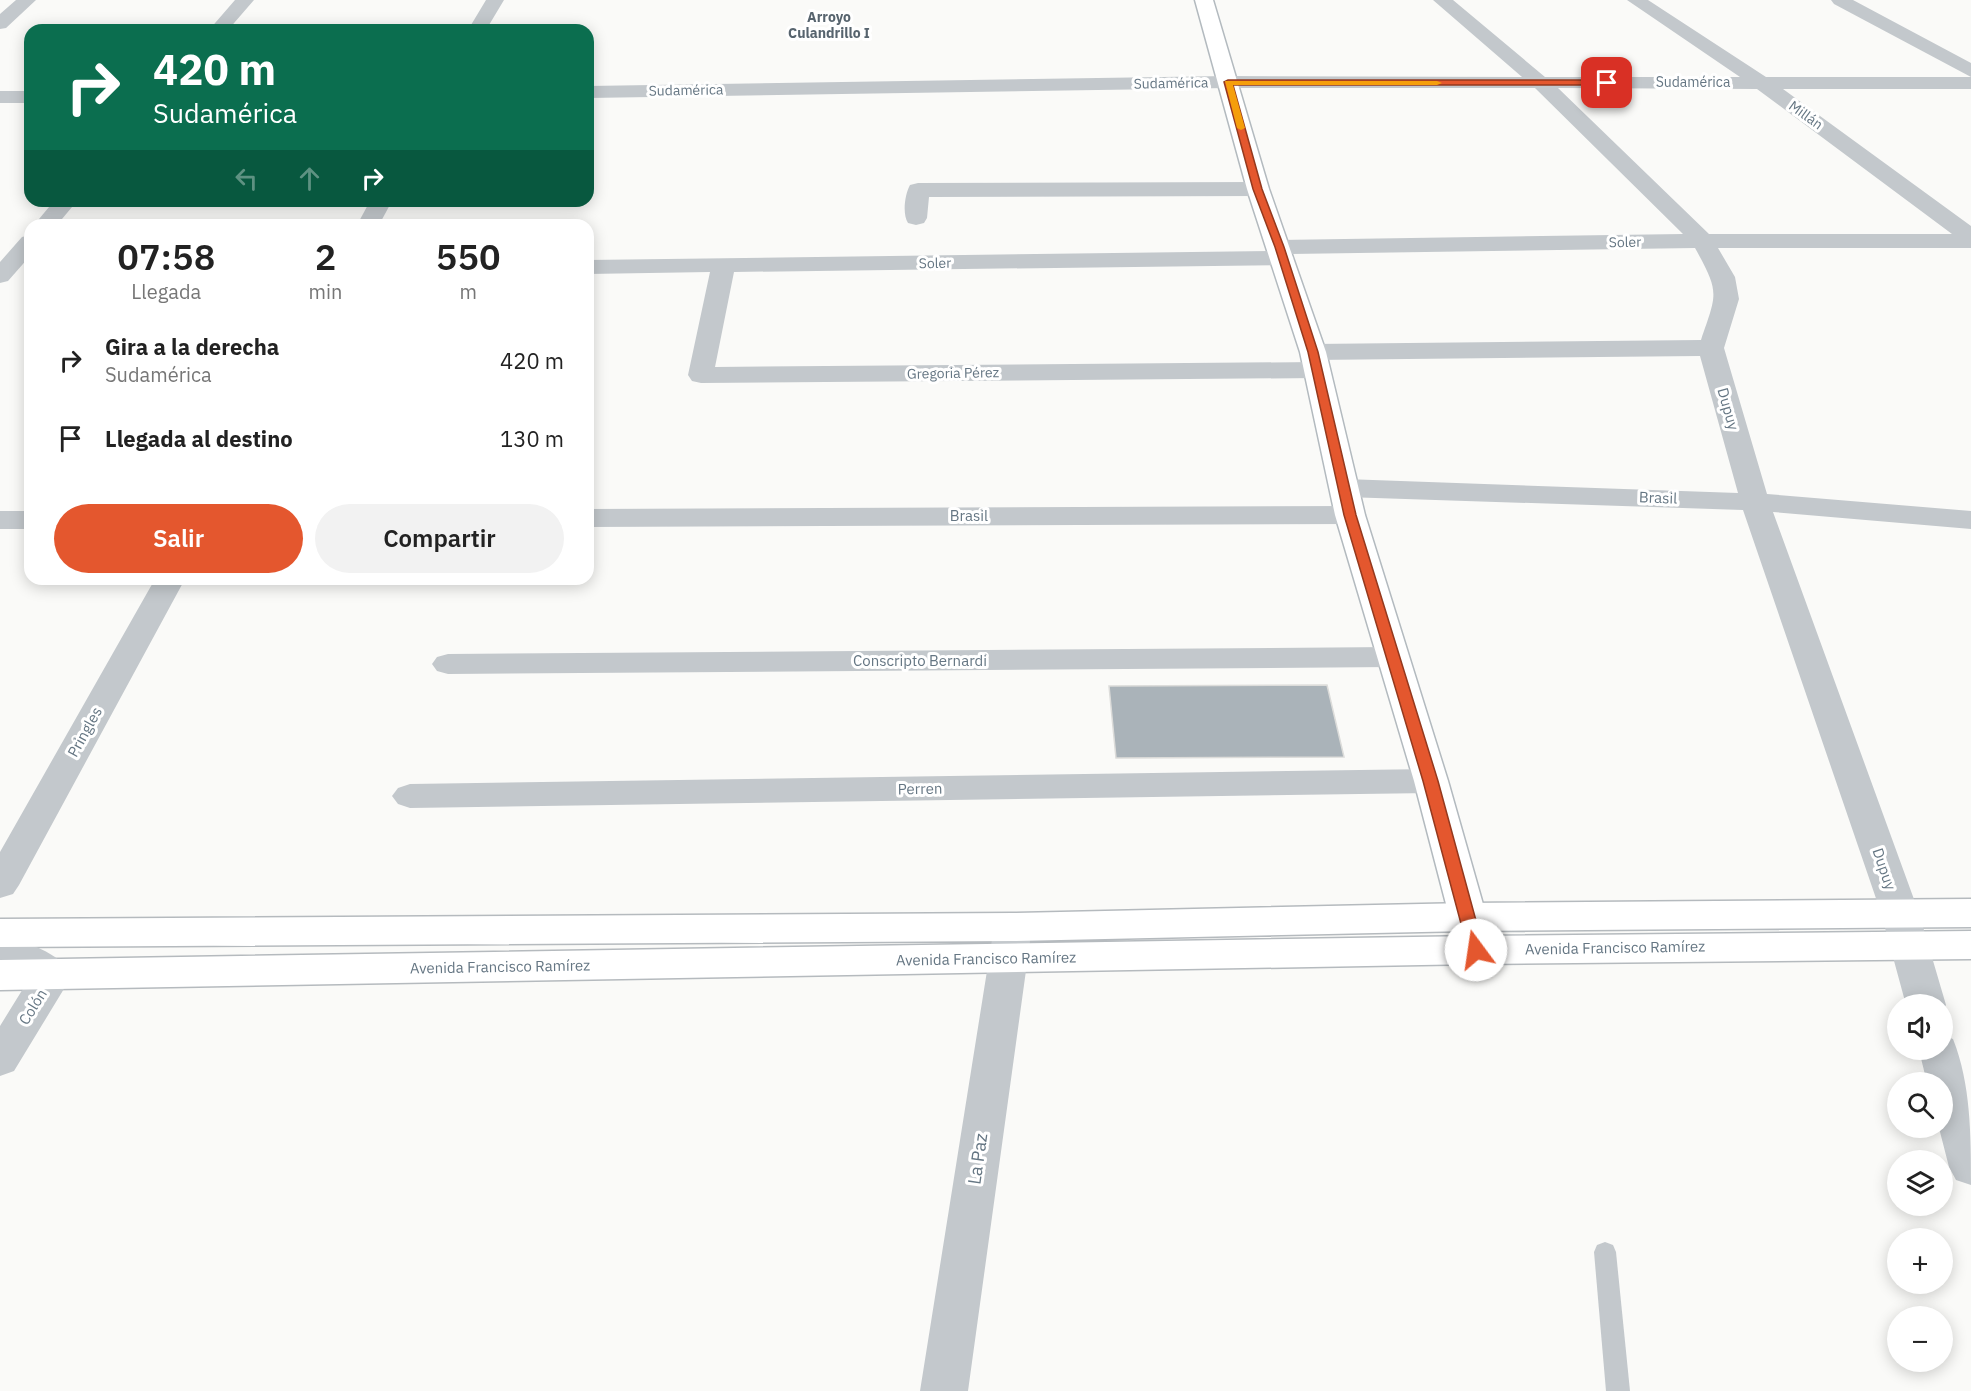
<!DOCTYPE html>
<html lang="es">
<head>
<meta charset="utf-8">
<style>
	:root { --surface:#fff; --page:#f2f2f2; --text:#222; --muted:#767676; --accent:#e4572e }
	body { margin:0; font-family:"IBM Plex Sans",sans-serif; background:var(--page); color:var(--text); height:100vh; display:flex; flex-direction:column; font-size:22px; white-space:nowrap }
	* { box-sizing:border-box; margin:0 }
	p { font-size:20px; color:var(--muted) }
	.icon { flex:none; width:33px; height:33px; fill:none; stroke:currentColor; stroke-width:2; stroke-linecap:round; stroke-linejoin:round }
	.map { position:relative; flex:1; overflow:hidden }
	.drawer { position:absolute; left:24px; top:219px; width:570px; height:366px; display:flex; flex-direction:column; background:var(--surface); border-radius:18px; box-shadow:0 3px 15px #0003 }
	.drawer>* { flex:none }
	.guide { position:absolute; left:24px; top:24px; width:570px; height:183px; border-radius:18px; box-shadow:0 3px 15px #0003; background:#0b6e4f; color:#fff; overflow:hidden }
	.buttons { position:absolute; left:1887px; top:994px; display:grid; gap:12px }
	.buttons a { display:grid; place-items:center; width:66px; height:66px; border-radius:50%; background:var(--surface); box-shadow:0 3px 15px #0003; font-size:30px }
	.pin { position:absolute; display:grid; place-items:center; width:51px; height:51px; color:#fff; margin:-26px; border-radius:12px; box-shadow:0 3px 9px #0006 }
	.me { position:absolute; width:66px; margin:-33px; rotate:346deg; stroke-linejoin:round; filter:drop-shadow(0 0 4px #0008) }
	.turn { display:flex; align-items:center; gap:21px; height:126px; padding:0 30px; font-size:27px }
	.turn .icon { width:78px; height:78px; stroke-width:2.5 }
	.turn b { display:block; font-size:42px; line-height:51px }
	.lanes { display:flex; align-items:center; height:57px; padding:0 30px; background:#0003; justify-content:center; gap:30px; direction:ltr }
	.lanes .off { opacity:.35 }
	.eta { display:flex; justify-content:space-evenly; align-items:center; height:102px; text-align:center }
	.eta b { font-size:36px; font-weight:600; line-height:42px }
	.action { display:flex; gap:12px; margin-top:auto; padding:12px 30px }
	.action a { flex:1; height:69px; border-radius:36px; background:var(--accent); color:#fff; font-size:24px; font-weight:600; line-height:69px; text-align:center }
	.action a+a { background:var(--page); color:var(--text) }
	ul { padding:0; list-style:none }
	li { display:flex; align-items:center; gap:18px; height:78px; padding:0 30px }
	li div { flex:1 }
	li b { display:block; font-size:22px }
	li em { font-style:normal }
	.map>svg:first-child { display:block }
</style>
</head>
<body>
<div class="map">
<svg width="1971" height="1391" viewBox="0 0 1971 1391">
	<rect width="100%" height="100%" fill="#fafaf8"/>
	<path fill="#aab3b9" stroke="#dcdcda" stroke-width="1.5" d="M1327 685 1344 757 1116 758 1109 686Z"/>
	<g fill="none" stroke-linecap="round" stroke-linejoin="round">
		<defs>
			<path id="secondary" d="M1195 0H1213L1269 189 1326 352 1365 515 1448 781 1496 950 1491 960 1477 964 1463 960 1458 950 1414 781 1335 515 1300 352 1247 189Z"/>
			<path id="primary" d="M1971 899V927L1468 931 1013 941 0 947V919L1013 913 1468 903Z
				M1971 931V959L1477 964 0 990V960L1477 936Z"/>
		</defs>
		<use href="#secondary" stroke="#b3babf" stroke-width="3"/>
		<use href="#primary" stroke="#b5babe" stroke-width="3"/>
		<path fill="#c3c8cc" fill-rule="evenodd" d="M1605 1242 1613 1245 1616 1252 1630 1391H1606L1594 1252 1597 1245Z"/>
		<path fill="#c3c8cc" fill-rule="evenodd" d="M16 0H36L6 28 0 29V14Z
			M235 0H254L228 30H209Z
			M486 0H504L486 30H468Z
			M1433 0H1453L1545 77H1740L1627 0H1648L1766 77H1971V89H1783L1971 226V248H1718L1735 277 1739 299 1724 348 1767 494 1971 511V529L1773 512 1919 913 1946 1005 1942 1011V1005H1906L1881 913 1743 510 1345 497 1335 494 1331 488 1335 482 1345 479 1738 493 1700 356 1313 360 1304 357 1300 352 1304 347 1313 344 1701 340C1717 293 1720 293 1695 248L1291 254 1294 258 1290 263 1282 265 734 272 715 367 1317 362 1326 365 1330 370 1326 375 1317 378 701 383 692 381 688 375 710 272 588 274V260L1270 251 1267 247 1271 242 1279 240 1683 234 1535 88H1228L588 98V86L1228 76 1522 77ZM1558 88 1757 89 1952 234H1709Z
			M1831 0H1853L1971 63V77L1834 4Z
			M0 91H30V103H0Z
			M1258 182 1266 184 1269 189 1266 194 1258 196 929 197 927 218 924 223 916 225 908 223C902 214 905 194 910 185L918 183Z
			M54 201H77L57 225H34Z
			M370 201H392L379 225H357Z
			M30 235V256L8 281 0 283V262L22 237Z
			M1350 506 1360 509 1365 515 1360 521 1350 524 588 527V509Z
			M0 511H30V529H0Z
			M155 579H185L19 885 13 894 0 898V852Z
			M1392 647 1403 650 1408 657 1403 664 1392 667 448 674 437 671 432 664 437 657 448 654Z
			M1431 769 1443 773 1448 781 1443 789 1431 793 410 808 398 804 392 796 398 788 410 784Z
			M1013 913 1026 917 1032 927 968 1391H920L994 927 1000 917Z
			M0 933C21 939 62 955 73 974L14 1071 0 1076V1026L29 979 0 964Z
			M1942 1035 1953 1039C1971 1084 1971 1136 1971 1185L1956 1180 1949 1167 1939 1128H1942V1083H1927L1919 1050H1942Z"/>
		<use href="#secondary" fill="#fff" fill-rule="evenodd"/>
		<use href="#primary" fill="#fff" fill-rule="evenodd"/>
	</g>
	<path fill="#e4572e" stroke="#94391e" stroke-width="1.5" d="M1228 80H1607L1611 83 1607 85H1233L1262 189 1284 247 1318 352 1356 515 1438 781 1484 950 1482 954H1471L1468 950 1423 781 1344 515 1308 352 1275 247 1253 189 1224 82Z"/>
	<path fill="#f59e0b" d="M1225 81H1437L1442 83 1437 85H1233L1245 128 1241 130 1237 128Z"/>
	<g text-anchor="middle" stroke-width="6" stroke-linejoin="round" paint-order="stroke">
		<g font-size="14" font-weight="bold" fill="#57646e" stroke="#fff">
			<text x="829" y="22">Arroyo<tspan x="829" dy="16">Culandrillo I</tspan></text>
		</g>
		<g font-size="14" fill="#657683" stroke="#fff">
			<text x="1693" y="87">Sudamérica</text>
			<text transform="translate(1171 83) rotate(-1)" y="5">Sudamérica</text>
			<text transform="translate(686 90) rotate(-1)" y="5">Sudamérica</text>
			<text transform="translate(1806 115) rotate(36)" y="5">Millán</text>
			<text transform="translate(1625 242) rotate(-1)" y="5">Soler</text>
			<text transform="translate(935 263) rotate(-1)" y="5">Soler</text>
			<text transform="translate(953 373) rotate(-1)" y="5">Gregoria Pérez</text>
		</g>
		<g font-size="15" fill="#657683" stroke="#fff">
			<text transform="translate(1728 409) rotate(74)" y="5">Dupuy</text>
			<text transform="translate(1658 498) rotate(2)" y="5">Brasil</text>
			<text x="969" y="521">Brasil</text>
			<text x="920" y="666">Conscripto Bernardi</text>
			<text transform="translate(85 732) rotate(-61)" y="5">Pringles</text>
			<text transform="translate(920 789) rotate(-1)" y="5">Perren</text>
			<text transform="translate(1884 869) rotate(71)" y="5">Dupuy</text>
			<text transform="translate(1615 948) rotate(-1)" y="5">Avenida Francisco Ramírez</text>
			<text transform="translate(986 959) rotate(-1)" y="5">Avenida Francisco Ramírez</text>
			<text transform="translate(500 967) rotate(-1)" y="5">Avenida Francisco Ramírez</text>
			<text transform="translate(33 1007) rotate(-58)" y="5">Colón</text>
		</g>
		<g font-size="18" fill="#657683" stroke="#fff">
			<text transform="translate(978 1159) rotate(-82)" y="6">La Paz</text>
		</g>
	</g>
</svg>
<div class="buttons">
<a><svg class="icon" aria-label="sound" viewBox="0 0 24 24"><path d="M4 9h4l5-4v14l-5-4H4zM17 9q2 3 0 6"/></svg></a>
<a><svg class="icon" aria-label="search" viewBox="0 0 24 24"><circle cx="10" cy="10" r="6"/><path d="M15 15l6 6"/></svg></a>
<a><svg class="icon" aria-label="layers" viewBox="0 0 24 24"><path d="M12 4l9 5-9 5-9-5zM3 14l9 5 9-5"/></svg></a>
<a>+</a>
<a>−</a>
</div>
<div class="pin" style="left:1607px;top:83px;background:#d93025"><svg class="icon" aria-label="arrive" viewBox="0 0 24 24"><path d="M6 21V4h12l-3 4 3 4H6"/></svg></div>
<svg class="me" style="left:1476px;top:950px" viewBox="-20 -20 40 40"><circle r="19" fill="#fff"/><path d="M0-13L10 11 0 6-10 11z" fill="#e4572e"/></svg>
<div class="guide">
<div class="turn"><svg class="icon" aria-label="right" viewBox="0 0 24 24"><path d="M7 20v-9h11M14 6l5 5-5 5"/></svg><div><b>420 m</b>Sudamérica</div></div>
<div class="lanes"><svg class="icon off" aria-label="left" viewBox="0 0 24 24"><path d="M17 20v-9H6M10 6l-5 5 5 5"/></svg><svg class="icon off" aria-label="ahead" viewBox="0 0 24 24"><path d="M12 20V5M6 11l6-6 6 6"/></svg><svg class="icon" aria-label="right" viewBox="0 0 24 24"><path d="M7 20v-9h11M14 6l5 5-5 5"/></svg></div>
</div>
<section class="drawer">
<div class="eta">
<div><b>07:58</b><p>Llegada</p></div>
<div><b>2</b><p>min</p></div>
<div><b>550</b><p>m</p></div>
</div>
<ul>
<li><svg class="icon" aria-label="right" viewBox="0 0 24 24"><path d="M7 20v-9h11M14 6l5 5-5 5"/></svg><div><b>Gira a la derecha</b><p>Sudamérica</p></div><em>420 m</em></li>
<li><svg class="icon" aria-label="arrive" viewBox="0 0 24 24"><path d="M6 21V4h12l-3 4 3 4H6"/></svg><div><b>Llegada al destino</b></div><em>130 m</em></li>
</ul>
<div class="action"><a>Salir</a><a>Compartir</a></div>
</section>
</div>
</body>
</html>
